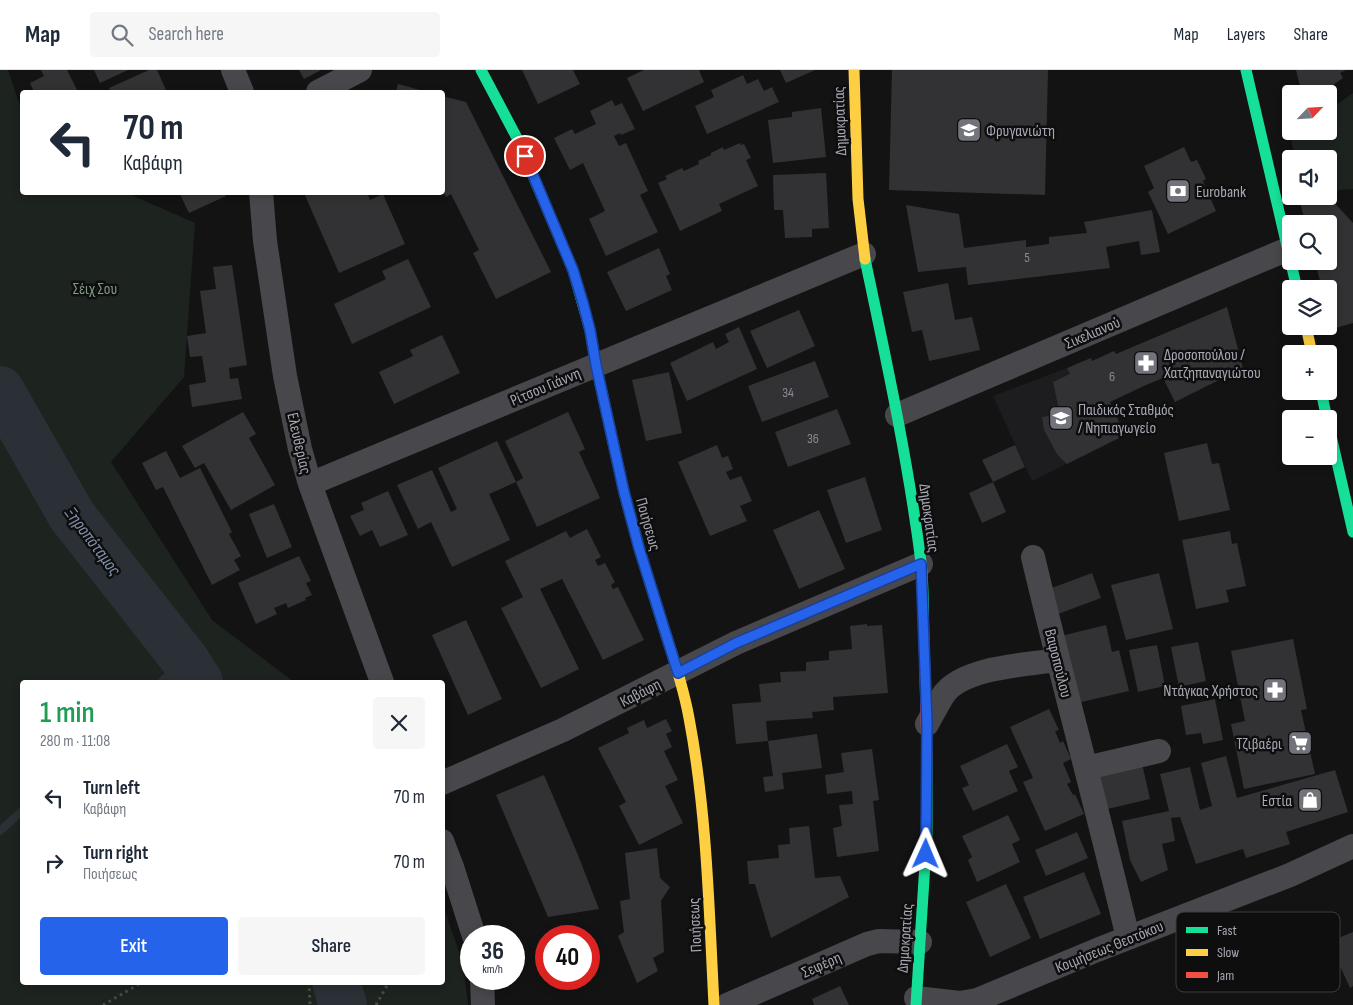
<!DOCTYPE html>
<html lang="en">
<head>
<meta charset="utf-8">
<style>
	:root { --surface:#fff; --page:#f6f6f7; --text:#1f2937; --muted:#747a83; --line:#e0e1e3; --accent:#2563eb }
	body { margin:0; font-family:"Sofia Sans Condensed",sans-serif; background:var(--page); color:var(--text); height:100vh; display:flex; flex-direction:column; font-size:19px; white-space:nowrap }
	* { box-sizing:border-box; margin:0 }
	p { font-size:16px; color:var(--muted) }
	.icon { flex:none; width:28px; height:28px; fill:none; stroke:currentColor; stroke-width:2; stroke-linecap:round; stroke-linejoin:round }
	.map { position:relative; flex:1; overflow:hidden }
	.side { position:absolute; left:20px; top:610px; width:425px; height:305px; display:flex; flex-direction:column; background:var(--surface); border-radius:5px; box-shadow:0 2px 8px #0003 }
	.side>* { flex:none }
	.hud { position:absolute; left:20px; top:20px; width:425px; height:105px; border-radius:5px; box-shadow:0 2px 8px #0003; background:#fff; color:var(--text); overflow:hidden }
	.needle { width:32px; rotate:65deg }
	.tools { position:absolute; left:1282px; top:15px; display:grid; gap:10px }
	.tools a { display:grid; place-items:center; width:55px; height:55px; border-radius:5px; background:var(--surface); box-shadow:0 2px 8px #0003; font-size:25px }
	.speed { position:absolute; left:460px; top:855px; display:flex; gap:10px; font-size:25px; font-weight:700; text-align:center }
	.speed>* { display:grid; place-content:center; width:65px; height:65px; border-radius:50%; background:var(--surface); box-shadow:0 2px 8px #0003; line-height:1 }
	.speed small { font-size:12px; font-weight:400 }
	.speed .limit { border:8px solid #d22; background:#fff; color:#111 }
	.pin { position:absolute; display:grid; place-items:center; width:42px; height:42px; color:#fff; margin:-21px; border:2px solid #fff; border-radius:50%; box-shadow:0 1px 5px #0007 }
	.me { position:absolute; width:55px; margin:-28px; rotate:1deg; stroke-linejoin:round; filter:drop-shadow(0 0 4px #0008) }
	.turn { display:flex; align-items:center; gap:18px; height:105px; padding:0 20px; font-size:22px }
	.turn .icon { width:65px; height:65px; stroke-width:2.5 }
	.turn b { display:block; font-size:35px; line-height:42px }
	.round { display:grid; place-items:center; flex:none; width:52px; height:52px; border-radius:5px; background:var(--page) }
	.summary { display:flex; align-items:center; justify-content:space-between; height:85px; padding:0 20px }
	h1 { font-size:30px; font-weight:600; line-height:38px; color:#1e9e55 }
	.action { display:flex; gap:10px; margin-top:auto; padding:10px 20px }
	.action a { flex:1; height:58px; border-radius:5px; background:var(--accent); color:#fff; font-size:20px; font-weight:600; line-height:58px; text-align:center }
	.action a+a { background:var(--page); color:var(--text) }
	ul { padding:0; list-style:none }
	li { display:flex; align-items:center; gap:15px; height:65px; padding:0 20px }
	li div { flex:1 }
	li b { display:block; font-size:19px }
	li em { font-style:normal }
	header { display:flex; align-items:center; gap:30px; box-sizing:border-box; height:70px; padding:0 25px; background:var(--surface); border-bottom:1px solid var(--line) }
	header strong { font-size:24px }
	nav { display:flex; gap:28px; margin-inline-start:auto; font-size:18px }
	.search { width:350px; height:45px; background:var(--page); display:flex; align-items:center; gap:12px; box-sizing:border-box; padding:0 18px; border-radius:5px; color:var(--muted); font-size:19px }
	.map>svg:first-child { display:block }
</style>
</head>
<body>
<header>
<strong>Map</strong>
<div class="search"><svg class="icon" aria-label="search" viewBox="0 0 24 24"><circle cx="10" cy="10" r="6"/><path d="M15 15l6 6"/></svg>Search here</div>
<nav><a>Map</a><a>Layers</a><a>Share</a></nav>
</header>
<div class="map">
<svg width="1353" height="935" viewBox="0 0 1353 935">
	<rect width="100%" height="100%" fill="#131313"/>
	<path fill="#1d1d1f" d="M1091 288 1125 365 1032 411 993 326 1067 298Z"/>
	<path fill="#1d231f" d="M0 0H8L22 42V122L127 123 195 153 184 307 111 392 212 550 294 612H22V912H442L443 835 463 894 468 935H0Z
		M1353 23V119L1329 121V89H1296L1290 67 1298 61H1329V40Z"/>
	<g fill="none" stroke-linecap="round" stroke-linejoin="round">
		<path stroke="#2b3037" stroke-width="8" d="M161 612 185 590
			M0 761 22 741"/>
		<path stroke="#2b3037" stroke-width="48" d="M0 320 72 446 185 590 199 612
			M336 912 343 935"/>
	</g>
	<path fill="#323234" d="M41 0H67L78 22H34L30 13 44 6Z
		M94 0H128L100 13Z
		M149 0H157L167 22H111L109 18Z
		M299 0H321L304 9Z
		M522 0H573L580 14 538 34Z
		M644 0H699L704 12 643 41 627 8Z
		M780 0H815L786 13Z
		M892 0H1048L1045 125 889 120Z
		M1296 0H1346L1340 3 1343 8 1320 24H1302Z
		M743 5 747 14 758 9 764 21 772 17 779 32 707 64 695 36 714 27 711 20Z
		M398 14 427 22H396Z
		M442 26 466 32 551 202 496 229 473 183 479 180 451 124 446 127 442 120Z
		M612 30 615 36 622 33 635 59 621 65 620 63 614 66 619 76 626 73 648 121 640 125 658 162 606 186 589 149 605 141 583 93 570 100 554 68 572 59 575 64 596 54 590 41Z
		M821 38 826 87 773 93 768 50 792 47V42Z
		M740 73 741 75 744 74 751 88 746 90 758 116 719 134 722 141 680 161 658 113 667 109 665 106 682 98 684 101 699 94 698 91 711 85V83L723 77 724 80Z
		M1184 77 1191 92 1197 90 1206 109 1203 111 1216 141 1168 164 1148 122 1154 118 1144 96Z
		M826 103 829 158 812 159V167L785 168 783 140H774L773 105Z
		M179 122H225L226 126 189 143Z
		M305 122H367L370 130 383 124 405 174 339 203 304 123Z
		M1319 126H1328L1353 153V253L1332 259 1329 246V219H1322L1315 191H1329V154H1306L1300 133Z
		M906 135 959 144 964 178 1026 170V177L1049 174V167L1087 163 1084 152 1152 140 1160 182 1141 185 1139 171 1106 177 1110 198 968 215 966 197 918 202Z
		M659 178 670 204 666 206 672 220 626 241 607 202Z
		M408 189 431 237 352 274 334 234 386 209 382 201Z
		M232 195 247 295 229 298 230 309 238 308 242 329 192 337 189 315 206 312 202 286 190 287 187 266 206 263 200 221 216 219 213 197Z
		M948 213 955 250 972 247 980 280 929 291 922 260 912 262 903 222Z
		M1227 237 1243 298 1175 332 1163 308 1146 315 1110 332 1125 365 1067 394 1057 384 1044 360 1042 347 1060 344 1053 312 1070 304 1067 298 1091 288 1092 291 1114 281 1116 284Z
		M799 240 815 276 767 298 750 261Z
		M739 257 757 299 687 331 670 293 713 272 716 279 729 272 725 264Z
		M442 265 460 303 394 334 379 302 413 286 410 280Z
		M815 291 829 327 762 352 748 316Z
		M669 302 682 363 646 371 632 310Z
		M837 339 851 374 788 397 775 362Z
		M243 342 256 364 249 368 275 415 231 440 204 393 195 398 182 376Z
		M568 342 585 379 579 382 600 428 537 457 516 412 523 408 505 371Z
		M497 371 516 412 489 424 510 470 452 497 431 452 418 459 397 415 432 400 451 442 457 439 438 398Z
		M1207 373 1212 394 1219 393 1230 440 1179 451 1164 383Z
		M717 375 722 388 728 386 733 399 726 402 730 410 741 406 752 431 740 436 747 451 710 466 678 392Z
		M1015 375 1025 397 993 412 982 390Z
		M166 381 180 408 200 398 232 462 229 464 241 486 234 490 240 500 212 515 163 417 156 420 142 393Z
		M865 407 882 460 846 473 827 420Z
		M993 412 1006 442 982 453 969 423Z
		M388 421 408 465 380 477 372 460 360 466 350 446 364 440 361 433Z
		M274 434 292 477 267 488 249 444Z
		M819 440 845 499 799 519 773 460Z
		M587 459 601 487 595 490 598 496 605 493 615 512 611 515 613 519 618 517 644 570 603 590 562 509 540 519 579 599 541 618 501 538 523 527 505 491 566 461 570 468Z
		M1230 461 1232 474 1237 473 1246 516 1226 520 1229 532 1196 539 1182 470Z
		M299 486 311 511 306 513 312 525 305 528 306 530 288 538 286 533 274 538 277 544 256 554 238 513Z
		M1092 503 1101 528 1058 544 1049 519Z
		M1159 503 1173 559 1126 570 1111 515Z
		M466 550 502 629 468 645 432 565Z
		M867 554V556L882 555 888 623 833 627 834 640 812 642 813 648 766 651 768 671 817 664 822 698 782 703 784 719 765 722 763 707 773 706 768 671 736 674 732 634 761 632 759 614 781 612 780 602 806 601V592L829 590V581L852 579 850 556Z
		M1106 555 1112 582 1119 580 1129 621 1077 633 1061 566Z
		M1293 569 1307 639 1301 640 1315 704 1244 719 1231 654 1245 651 1231 581Z
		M1198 572 1206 611 1179 617 1171 577Z
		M1157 575 1165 616 1138 622 1129 580Z
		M1215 629 1223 670 1203 674 1201 663 1186 665 1181 636Z
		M1049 639 1059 660 1055 661 1060 673 1063 671 1071 689 1063 693 1071 712 1067 714 1073 725 1075 724 1084 744 1045 761 1023 712 1033 708 1010 657Z
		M666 649 672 661 666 664 672 677 664 681 678 710 665 716 683 753 639 775 619 736 626 732 598 678 629 663 627 658 644 650 647 658Z
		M1007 674 1018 697 1009 701 1018 721 973 741 962 718 969 715 960 696Z
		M872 679 879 730 873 731 879 781 837 787 833 758 842 756 839 735 853 734 852 721 827 724 825 705 844 702 841 683Z
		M1226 686 1237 728 1335 700 1348 742 1286 762 1290 774 1246 788 1243 779 1196 794 1180 747 1171 748 1175 771 1162 774 1168 800 1141 812 1130 790 1122 751 1169 741 1160 704 1190 697 1200 740 1212 736 1201 693Z
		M1141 689 1150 729 1099 741 1090 701Z
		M544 705 578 785 599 839 548 847 496 725Z
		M1008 745 1020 770 1012 774 1020 792 977 812 968 790 972 787 962 766Z
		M809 756 815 808 840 806 849 827 771 868 755 814H749L747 791 779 788 778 775 790 774 789 758Z
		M1077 762 1088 788 1046 806 1035 780Z
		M657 778 660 808 670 817 661 831 664 882 653 888 658 901 637 913 618 866 624 862 620 831 630 829 625 783Z
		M1084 802 1101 844 1040 869 1023 827Z
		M1006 814 1031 868 990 887 966 832Z
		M1353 862V916L1350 918 1329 872Z
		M840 916 849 935H814L812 929Z"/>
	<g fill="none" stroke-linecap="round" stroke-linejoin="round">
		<path stroke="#494a4d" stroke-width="3" stroke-dasharray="2.5 4" stroke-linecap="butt" d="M309 912 310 935
			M103 935 143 912
			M376 935 389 912"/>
		<path stroke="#48484c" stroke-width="24" d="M233 0 242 22
			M318 22 360 0
			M261 122 265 171 285 306 300 379 310 414 382 612
			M897 345 1288 179
			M310 414 864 184
			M1033 487C1063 614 1098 741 1128 868
			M927 654C933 644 938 633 944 624 964 597 1026 595 1057 590
			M1086 698 1159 681
			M442 713 563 660 736 573 921 494
			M442 771 452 797 474 866
			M482 909 483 935
			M916 928 960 933 977 930 1097 880 1290 805 1353 776
			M727 935 867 874 879 871 920 872"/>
		<path stroke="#16e098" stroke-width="11" d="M481 0 517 68 573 200 590 260 596 295 624 422 639 478 666 565
			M1246 0 1297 219
			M865 189C886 289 908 390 921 492 924 517 923 543 924 568
			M1321 321 1327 349
			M1329 357 1353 462
			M916 935 927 762V685"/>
		<path stroke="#ffcf43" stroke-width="11" d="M854 0 858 129 865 189
			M1306 256 1312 284
			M666 565C675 592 684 620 689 648 707 743 709 839 714 935"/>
		<path stroke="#f24e42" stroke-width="11" d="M924 568 927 685"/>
	</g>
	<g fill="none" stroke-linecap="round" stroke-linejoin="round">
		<defs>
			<path id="route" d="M525 86 573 200 583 233 590 260 596 295 624 422 639 478 678 603 736 573 921 494 927 654 926 784"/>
		</defs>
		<use href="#route" stroke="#184099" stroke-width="12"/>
		<use href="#route" stroke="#2563eb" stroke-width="9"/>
	</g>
	<defs>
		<symbol id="school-square" viewBox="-11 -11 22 22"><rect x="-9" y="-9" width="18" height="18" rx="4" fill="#73747b" stroke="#0e0e0f"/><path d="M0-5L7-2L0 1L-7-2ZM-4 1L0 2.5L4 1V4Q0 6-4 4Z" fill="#fff"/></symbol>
		<symbol id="bank-square" viewBox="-11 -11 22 22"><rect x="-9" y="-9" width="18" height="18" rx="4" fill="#73747b" stroke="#0e0e0f"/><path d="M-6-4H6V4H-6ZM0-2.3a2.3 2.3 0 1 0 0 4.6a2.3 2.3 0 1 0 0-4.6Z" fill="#fff"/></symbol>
		<symbol id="pharmacy-square" viewBox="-11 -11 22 22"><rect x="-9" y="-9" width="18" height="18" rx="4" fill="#73747b" stroke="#0e0e0f"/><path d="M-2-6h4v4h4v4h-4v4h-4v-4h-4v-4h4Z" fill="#fff"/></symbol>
		<symbol id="supermarket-square" viewBox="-11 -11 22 22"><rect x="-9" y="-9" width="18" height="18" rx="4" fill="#73747b" stroke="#0e0e0f"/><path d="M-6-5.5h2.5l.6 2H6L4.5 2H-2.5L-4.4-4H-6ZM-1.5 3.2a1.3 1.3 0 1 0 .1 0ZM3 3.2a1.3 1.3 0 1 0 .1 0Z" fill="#fff"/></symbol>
		<symbol id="shop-square" viewBox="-11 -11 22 22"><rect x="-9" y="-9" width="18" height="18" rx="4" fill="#73747b" stroke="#0e0e0f"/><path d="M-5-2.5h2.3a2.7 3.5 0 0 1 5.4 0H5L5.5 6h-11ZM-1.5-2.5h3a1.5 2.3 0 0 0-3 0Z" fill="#fff"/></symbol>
	</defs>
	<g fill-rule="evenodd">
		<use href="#school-square" x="955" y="46" width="28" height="28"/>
		<use href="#bank-square" x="1164" y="107" width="28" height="28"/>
		<use href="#pharmacy-square" x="1132" y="279" width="28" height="28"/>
		<use href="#school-square" x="1047" y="334" width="28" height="28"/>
		<use href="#pharmacy-square" x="1261" y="606" width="28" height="28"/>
		<use href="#supermarket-square" x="1286" y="659" width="28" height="28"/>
		<use href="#shop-square" x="1296" y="716" width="28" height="28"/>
	</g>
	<g text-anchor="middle" stroke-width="5" stroke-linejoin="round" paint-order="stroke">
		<g font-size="14" fill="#898a93">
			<text x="1027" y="192">5</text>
			<text x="1112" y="311">6</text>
			<text x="788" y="327">34</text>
			<text x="813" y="373">36</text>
		</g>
		<g font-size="16" fill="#a6a8b3" stroke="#0e0e0f">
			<text transform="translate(839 51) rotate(-92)" y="6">Δημοκρατίας</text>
			<text transform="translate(1092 262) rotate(-23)" y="6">Σικελιανού</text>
			<text transform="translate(545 316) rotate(-23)" y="6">Ρίτσου Γιάννη</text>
			<text transform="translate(300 373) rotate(77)" y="6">Ελευθερίας</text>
			<text transform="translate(930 448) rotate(82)" y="6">Δημοκρατίας</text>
			<text transform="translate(649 454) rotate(74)" y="6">Ποιήσεως</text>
			<text transform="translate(1059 593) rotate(76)" y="6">Βαφοπούλου</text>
			<text transform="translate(640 622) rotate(-27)" y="6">Καβάφη</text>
			<text transform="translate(694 855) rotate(-93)" y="6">Ποιήσεως</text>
			<text transform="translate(904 868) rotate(-86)" y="6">Δημοκρατίας</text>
			<text transform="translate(1109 876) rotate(-22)" y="6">Κοιμήσεως Θεοτόκου</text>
			<text transform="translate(821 894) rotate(-24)" y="6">Σεφέρη</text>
		</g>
		<g font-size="16" fill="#a6a8b3" stroke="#0e0e0f" text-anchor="start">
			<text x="986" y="66">Φρυγανιώτη</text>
			<text x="1196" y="127">Eurobank</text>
			<text x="1164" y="290">Δροσοπούλου /<tspan x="1164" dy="18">Χατζηπαναγιώτου</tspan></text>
			<text x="1078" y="345">Παιδικός Σταθμός<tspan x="1078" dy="18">/ Νηπιαγωγείο</tspan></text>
			<text x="1258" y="626" text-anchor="end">Ντάγκας Χρήστος</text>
			<text x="1282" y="679" text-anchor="end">Τζιβαέρι</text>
			<text x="1292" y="736" text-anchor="end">Εστία</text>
		</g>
		<g font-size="16" fill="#7f9c85" stroke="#0e0e0f">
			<text x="95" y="224">Σέιχ Σου</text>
		</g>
		<g font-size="18" font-style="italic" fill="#8091aa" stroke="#0e0e0f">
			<text transform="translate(93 471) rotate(53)" y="6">Ξηροπόταμος</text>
		</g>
	</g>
	<rect x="1176" y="842" width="164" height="80" rx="8" fill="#0e0e0f" stroke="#3c3c40" stroke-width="1"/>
	<rect x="1186" y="857" width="22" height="6" fill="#16e098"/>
	<rect x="1186" y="879" width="22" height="7" fill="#ffcf43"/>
	<rect x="1186" y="902" width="22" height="6" fill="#f24e42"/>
	<g font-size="14" fill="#a6a8b3">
		<text x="1217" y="865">Fast</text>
		<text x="1217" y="887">Slow</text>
		<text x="1217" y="910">Jam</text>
	</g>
</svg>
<div class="tools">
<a><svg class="needle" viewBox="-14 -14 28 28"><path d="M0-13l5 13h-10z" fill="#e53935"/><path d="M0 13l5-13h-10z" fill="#747a83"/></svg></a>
<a><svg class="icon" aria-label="sound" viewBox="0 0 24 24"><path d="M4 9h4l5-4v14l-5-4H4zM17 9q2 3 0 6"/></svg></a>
<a><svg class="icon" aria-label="search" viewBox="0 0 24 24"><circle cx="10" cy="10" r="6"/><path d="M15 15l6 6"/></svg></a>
<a><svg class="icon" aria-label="layers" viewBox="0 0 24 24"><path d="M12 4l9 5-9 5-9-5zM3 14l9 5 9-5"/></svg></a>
<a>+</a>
<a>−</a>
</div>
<div class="speed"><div>36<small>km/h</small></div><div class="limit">40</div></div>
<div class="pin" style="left:525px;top:86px;background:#d93025"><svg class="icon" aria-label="arrive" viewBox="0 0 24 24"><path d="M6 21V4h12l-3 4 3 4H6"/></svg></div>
<svg class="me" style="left:926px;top:784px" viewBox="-20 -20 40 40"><path d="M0-17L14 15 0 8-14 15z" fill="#2563eb" stroke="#fff" stroke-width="4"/></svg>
<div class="hud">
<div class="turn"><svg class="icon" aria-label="left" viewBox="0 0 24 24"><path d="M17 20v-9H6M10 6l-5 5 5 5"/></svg><div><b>70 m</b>Καβάφη</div></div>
</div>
<section class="side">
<div class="summary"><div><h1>1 min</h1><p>280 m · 11:08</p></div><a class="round"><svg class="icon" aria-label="close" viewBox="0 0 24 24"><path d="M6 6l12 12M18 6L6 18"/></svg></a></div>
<ul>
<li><svg class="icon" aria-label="left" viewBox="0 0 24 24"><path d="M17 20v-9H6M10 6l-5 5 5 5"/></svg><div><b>Turn left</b><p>Καβάφη</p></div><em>70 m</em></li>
<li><svg class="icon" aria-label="right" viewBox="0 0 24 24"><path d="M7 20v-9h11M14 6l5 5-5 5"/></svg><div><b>Turn right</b><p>Ποιήσεως</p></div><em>70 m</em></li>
</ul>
<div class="action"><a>Exit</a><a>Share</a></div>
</section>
</div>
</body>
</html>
